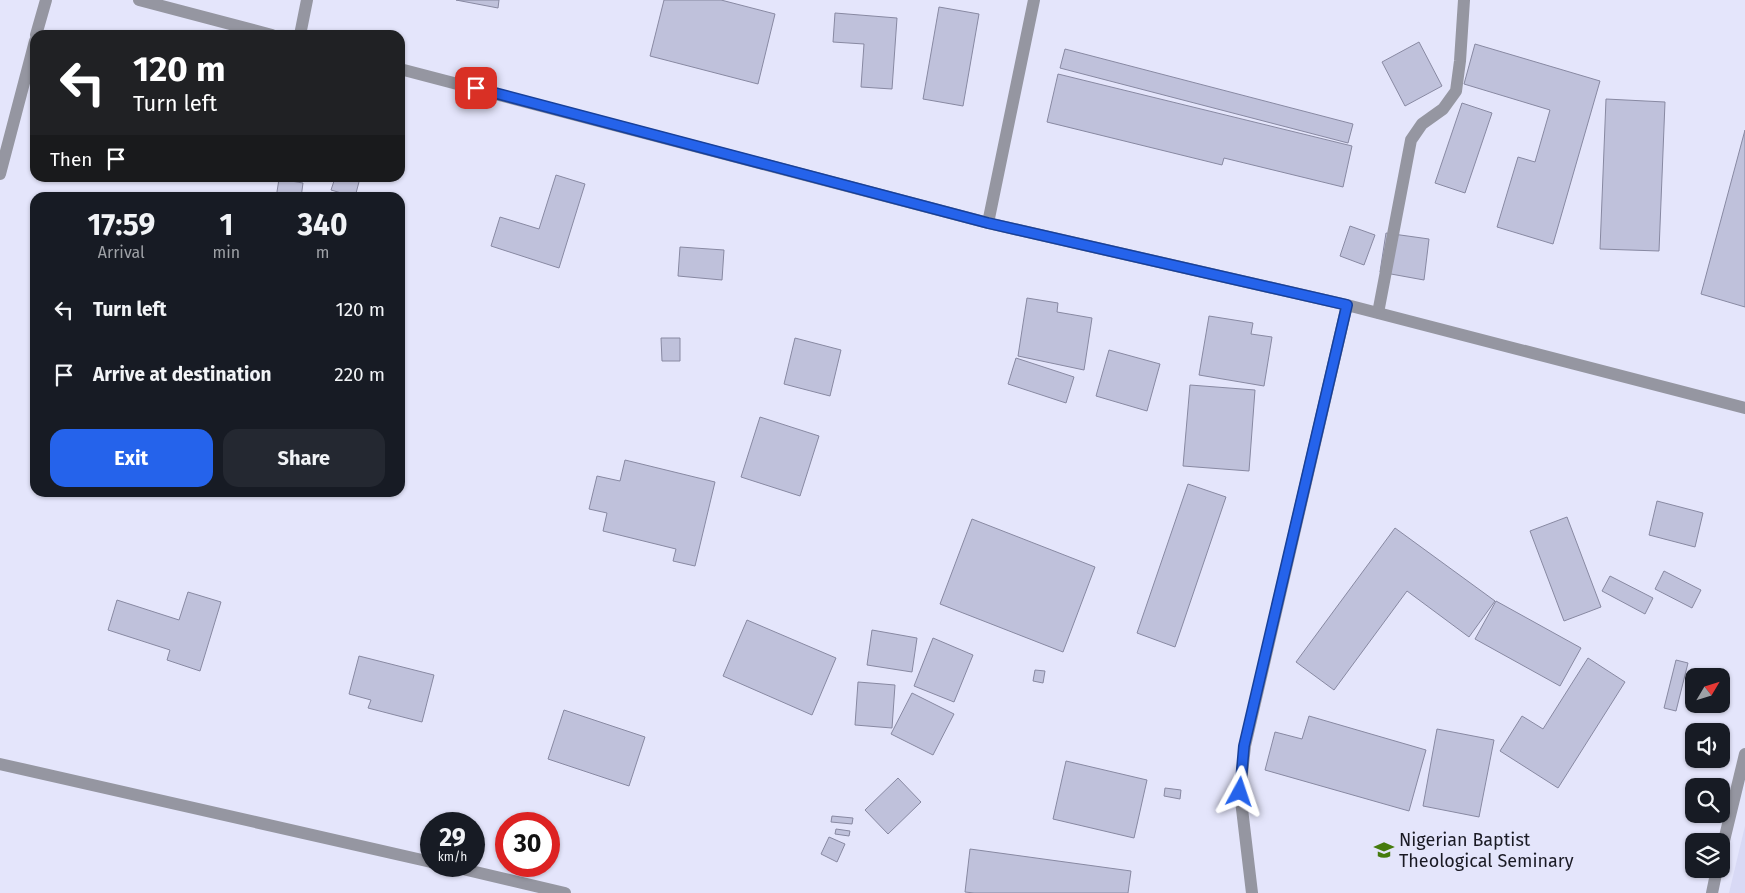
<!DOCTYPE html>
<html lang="en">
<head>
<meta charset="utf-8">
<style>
	:root { --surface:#171b24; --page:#242831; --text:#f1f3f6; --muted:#9ea1a6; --accent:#2563eb }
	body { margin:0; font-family:"Fira Sans",sans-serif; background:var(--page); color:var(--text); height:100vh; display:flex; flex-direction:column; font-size:19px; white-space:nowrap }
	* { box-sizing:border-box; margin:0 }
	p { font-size:16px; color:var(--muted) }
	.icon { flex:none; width:28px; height:28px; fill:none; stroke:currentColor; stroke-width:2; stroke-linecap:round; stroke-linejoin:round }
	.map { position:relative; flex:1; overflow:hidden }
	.side { position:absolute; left:30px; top:192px; width:375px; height:305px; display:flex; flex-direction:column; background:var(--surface); border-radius:15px; box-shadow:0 1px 4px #0004 }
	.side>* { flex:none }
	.banner { position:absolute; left:30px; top:30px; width:375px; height:152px; border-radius:15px; box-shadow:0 1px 4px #0004; background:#202124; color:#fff; overflow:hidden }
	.needle { width:32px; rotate:52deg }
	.tools { position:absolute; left:1685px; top:668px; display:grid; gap:10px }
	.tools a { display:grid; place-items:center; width:45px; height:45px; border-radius:10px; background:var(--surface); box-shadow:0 1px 4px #0004; font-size:25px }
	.speed { position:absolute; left:420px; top:812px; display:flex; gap:10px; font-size:25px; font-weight:700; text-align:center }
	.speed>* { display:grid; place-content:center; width:65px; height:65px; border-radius:50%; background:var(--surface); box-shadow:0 1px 4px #0004; line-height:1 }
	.speed small { font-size:12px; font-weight:400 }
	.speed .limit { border:8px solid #d22; background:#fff; color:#111 }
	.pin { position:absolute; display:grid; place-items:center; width:42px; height:42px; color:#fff; margin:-21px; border-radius:10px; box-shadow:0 2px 8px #0006 }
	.me { position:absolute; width:55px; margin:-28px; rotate:5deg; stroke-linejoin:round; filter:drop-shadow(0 0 4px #0008) }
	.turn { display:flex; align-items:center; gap:18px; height:105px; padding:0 20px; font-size:22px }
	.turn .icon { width:65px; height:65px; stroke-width:2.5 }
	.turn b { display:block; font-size:35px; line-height:42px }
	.then { display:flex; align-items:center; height:48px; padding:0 20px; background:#0003; gap:10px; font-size:19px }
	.eta { display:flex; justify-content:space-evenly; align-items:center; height:85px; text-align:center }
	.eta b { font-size:30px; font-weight:700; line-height:35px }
	.action { display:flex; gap:10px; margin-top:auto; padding:10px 20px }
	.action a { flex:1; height:58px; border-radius:15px; background:var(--accent); color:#fff; font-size:20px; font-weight:700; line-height:58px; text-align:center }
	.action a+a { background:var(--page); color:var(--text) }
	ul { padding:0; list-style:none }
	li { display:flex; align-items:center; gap:15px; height:65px; padding:0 20px }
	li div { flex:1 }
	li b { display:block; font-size:19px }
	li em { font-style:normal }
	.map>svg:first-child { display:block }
</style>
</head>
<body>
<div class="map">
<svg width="1745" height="893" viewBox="0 0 1745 893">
	<rect width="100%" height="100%" fill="#e4e5fb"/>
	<path fill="#d8d9f5" d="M1745 826V893H1729Z"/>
	<path fill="#bfc1db" stroke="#8889a2" d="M456 0H499L498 8Z
		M664 0H721L775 14 758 84 650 56Z
		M939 7 979 14 963 106 923 99Z
		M835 13 897 18 892 89 861 87 864 44 833 42Z
		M1419 42 1442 86 1405 106 1382 62Z
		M1475 44 1600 81 1553 244 1497 227 1518 157 1535 162 1550 110 1464 84Z
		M1065 49 1353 124 1348 143 1060 68Z
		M1058 74 1352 146 1343 187 1224 158 1222 165 1047 122Z
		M1606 99 1665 102 1659 251 1600 249Z
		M1462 103 1492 113 1465 193 1435 183Z
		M1745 130V307L1701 294Z
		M556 175 585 184 559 268 491 246 500 217 539 229Z
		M335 178H360L355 197 331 190Z
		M279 179 303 183 301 198H276Z
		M1350 226 1375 235 1364 265 1340 256Z
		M1386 233 1429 239 1424 280 1380 272Z
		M680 247 724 250 722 280 678 276Z
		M1027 298 1058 303 1057 312 1092 318 1084 370 1018 356Z
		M1209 316 1253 323 1251 334 1272 337 1264 386 1199 375Z
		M661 338H680V361H662Z
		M795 338 841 350 830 396 784 384Z
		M1109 350 1160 364 1147 411 1096 396Z
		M1016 358 1074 377 1066 403 1008 384Z
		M1190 385 1255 390 1249 471 1183 466Z
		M760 417 819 436 800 496 741 477Z
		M625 460 715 482 695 566 673 561 676 549 603 531 607 513 589 509 597 476 620 481Z
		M1188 484 1226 497 1175 647 1137 633Z
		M1657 501 1703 513 1695 547 1649 535Z
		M1567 517 1601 607 1564 621 1530 531Z
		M972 519 1095 567 1063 652 940 604Z
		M1395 528 1495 601 1469 637 1407 591 1334 690 1296 662Z
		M1664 571 1701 590 1692 608 1655 589Z
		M1610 576 1653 598 1645 614 1602 591Z
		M188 592 221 602 200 671 167 660 170 650 108 630 117 600 179 620Z
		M1496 601 1581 648 1560 686 1475 639Z
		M747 620 836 658 812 715 723 676Z
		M872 630 917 638 912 672 867 665Z
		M933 638 973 655 954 702 914 686Z
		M359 656 434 675 422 722 368 708 371 700 349 694Z
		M1588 658 1625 682 1558 788 1500 751 1522 716 1543 729Z
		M1676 660 1688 663 1676 711 1664 708Z
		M1035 670 1045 671 1043 683 1033 681Z
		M858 682 895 685 892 728 855 725Z
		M912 693 954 714 933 755 891 734Z
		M564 710 645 737 629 786 548 759Z
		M1309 716 1426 750 1409 811 1265 770 1275 732 1302 739Z
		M1437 729 1494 740 1479 817 1423 806Z
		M1066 761 1147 780 1134 838 1053 819Z
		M898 778 921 802 888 834 865 810Z
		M1165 788 1181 790 1180 799 1164 796Z
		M832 816 853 818 852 824 831 822Z
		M836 829 850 831 849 836 835 834Z
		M829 837 845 844 837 862 821 854Z
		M970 849 1131 871 1128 893H974L965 892Z"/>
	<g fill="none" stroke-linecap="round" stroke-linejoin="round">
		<path stroke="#9596a1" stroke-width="12" d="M139 0 272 35
			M36 35 46 0
			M300 35 307 0
			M400 69 988 223 1347 305 1745 408
			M0 174 35 41
			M988 223 1034 0
			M1378 313 1411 140 1422 124 1443 109 1456 91 1460 61 1464 0
			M0 764 431 862
			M1721 853 1745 754
			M450 866 565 893
			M1252 893 1240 792 1245 746 1347 305
			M1712 893 1717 869"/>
	</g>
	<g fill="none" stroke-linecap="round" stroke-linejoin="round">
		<defs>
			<path id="route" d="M476 88 988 223 1347 305 1244 746 1240 792"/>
		</defs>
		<use href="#route" stroke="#184099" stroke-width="12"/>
		<use href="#route" stroke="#2563eb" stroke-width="9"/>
	</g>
	<defs>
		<symbol id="school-bare" viewBox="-9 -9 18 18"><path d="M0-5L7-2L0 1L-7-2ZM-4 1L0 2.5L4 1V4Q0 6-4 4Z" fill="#457b0d" stroke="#e4e5fb" stroke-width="2.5" paint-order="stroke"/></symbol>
	</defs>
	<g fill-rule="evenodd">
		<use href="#school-bare" x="1370" y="836" width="28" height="28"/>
	</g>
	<g text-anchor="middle" stroke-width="5" stroke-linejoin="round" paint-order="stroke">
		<g font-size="18" fill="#1a1a24" stroke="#e4e5fb" text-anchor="start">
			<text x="1399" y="846">Nigerian Baptist<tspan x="1399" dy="21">Theological Seminary</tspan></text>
		</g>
	</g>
</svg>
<div class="tools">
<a><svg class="needle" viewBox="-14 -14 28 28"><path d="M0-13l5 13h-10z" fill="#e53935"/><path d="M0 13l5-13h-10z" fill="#9ea1a6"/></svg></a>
<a><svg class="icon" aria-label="sound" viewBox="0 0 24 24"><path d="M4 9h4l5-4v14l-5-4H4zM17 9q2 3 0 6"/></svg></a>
<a><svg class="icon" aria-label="search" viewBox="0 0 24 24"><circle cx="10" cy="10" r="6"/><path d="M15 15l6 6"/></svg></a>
<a><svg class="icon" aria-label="layers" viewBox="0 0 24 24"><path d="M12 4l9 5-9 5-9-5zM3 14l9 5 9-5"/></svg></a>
</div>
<div class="speed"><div>29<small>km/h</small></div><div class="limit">30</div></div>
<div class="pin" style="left:476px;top:88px;background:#d93025"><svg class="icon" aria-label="arrive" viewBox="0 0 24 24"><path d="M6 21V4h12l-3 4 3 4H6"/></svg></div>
<svg class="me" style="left:1240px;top:792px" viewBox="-20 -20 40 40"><path d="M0-17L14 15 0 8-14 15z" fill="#2563eb" stroke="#fff" stroke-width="4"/></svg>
<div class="banner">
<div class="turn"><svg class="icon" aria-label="left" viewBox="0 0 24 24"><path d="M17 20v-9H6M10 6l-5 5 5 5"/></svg><div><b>120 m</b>Turn left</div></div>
<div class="then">Then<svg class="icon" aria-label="arrive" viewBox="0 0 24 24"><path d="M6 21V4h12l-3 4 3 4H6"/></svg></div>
</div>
<section class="side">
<div class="eta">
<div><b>17:59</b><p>Arrival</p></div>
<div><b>1</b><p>min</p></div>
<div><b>340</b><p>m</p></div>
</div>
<ul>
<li><svg class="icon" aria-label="left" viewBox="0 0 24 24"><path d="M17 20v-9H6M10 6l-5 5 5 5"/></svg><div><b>Turn left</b></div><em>120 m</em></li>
<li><svg class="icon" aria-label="arrive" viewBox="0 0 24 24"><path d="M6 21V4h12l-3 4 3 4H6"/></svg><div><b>Arrive at destination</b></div><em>220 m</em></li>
</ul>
<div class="action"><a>Exit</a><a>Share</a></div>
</section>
</div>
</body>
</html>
